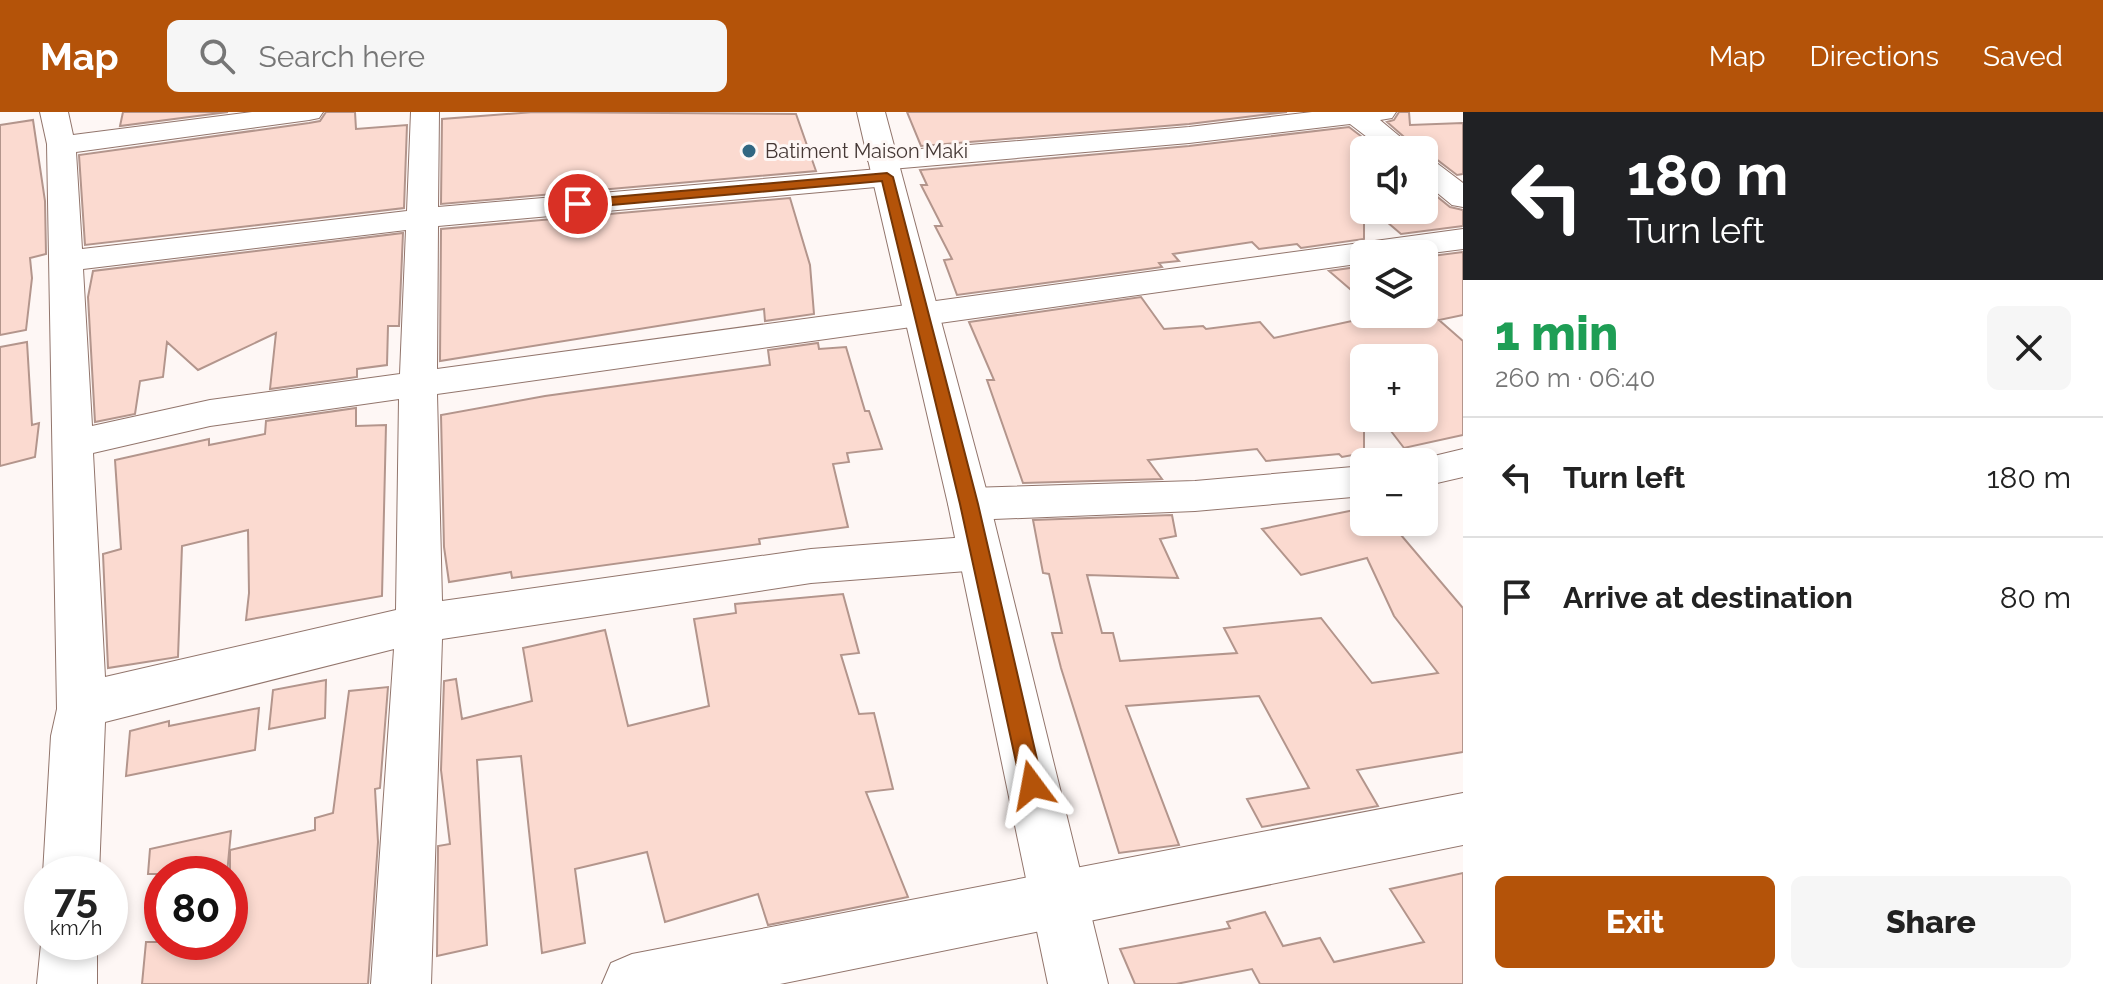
<!DOCTYPE html>
<html lang="en">
<head>
<meta charset="utf-8">
<style>
	:root { --surface:#fff; --page:#f6f6f6; --text:#222; --muted:#767676; --line:#e0e0e0; --accent:#b45309 }
	body { margin:0; font-family:Raleway,sans-serif; background:var(--page); color:var(--text); height:100vh; display:flex; flex-direction:column; font-size:30px; white-space:nowrap }
	* { box-sizing:border-box; margin:0 }
	p { font-size:26px; color:var(--muted) }
	.icon { flex:none; width:44px; height:44px; fill:none; stroke:currentColor; stroke-width:2; stroke-linecap:round; stroke-linejoin:round }
	.map { position:relative; flex:1; overflow:hidden }
	.side { display:flex; flex-direction:column; background:var(--surface); width:640px }
	.side>* { flex:none }
	.hud { background:#202124; color:#fff; overflow:hidden }
	.tools { position:absolute; left:1350px; top:24px; display:grid; gap:16px }
	.tools a { display:grid; place-items:center; width:88px; height:88px; border-radius:12px; background:var(--surface); box-shadow:0 4px 12px #0003; font-size:40px }
	.speed { position:absolute; left:24px; top:744px; display:flex; gap:16px; font-size:40px; font-weight:700; text-align:center }
	.speed>* { display:grid; place-content:center; width:104px; height:104px; border-radius:50%; background:var(--surface); box-shadow:0 4px 12px #0003; line-height:1 }
	.speed small { font-size:20px; font-weight:400 }
	.speed .limit { border:12px solid #d22; background:#fff; color:#111 }
	.pin { position:absolute; display:grid; place-items:center; width:68px; height:68px; color:#fff; margin:-34px; border:4px solid #fff; border-radius:50%; box-shadow:0 2px 8px #0007 }
	.me { position:absolute; width:88px; margin:-44px; rotate:347deg; stroke-linejoin:round; filter:drop-shadow(0 0 6px #0008) }
	.turn { display:flex; align-items:center; gap:28px; height:168px; padding:0 32px; font-size:36px }
	.turn .icon { width:104px; height:104px; stroke-width:2.5 }
	.turn b { display:block; font-size:56px; line-height:68px }
	.round { display:grid; place-items:center; flex:none; width:84px; height:84px; border-radius:12px; background:var(--page) }
	.head { display:flex; align-items:center; justify-content:space-between; height:136px; padding:0 32px }
	h1 { font-size:48px; font-weight:800; line-height:60px; color:#1e9e55 }
	.action { display:flex; gap:16px; margin-top:auto; padding:16px 32px }
	.action a { flex:1; height:92px; border-radius:12px; background:var(--accent); color:#fff; font-size:32px; font-weight:800; line-height:92px; text-align:center }
	.action a+a { background:var(--page); color:var(--text) }
	ul { padding:0; list-style:none }
	li { display:flex; align-items:center; gap:24px; height:120px; padding:0 32px; border-top:2px solid var(--line) }
	li div { flex:1 }
	li b { display:block; font-size:30px }
	li em { font-style:normal }
	header { display:flex; align-items:center; gap:48px; box-sizing:border-box; height:112px; padding:0 40px; background:var(--accent); color:#fff }
	header strong { font-size:38px }
	nav { display:flex; gap:44px; margin-inline-start:auto; font-size:28px }
	.search { width:560px; height:72px; background:var(--page); display:flex; align-items:center; gap:20px; box-sizing:border-box; padding:0 28px; border-radius:12px; color:var(--muted); font-size:30px }
	main { display:flex; flex:1; min-height:0 }
	.map>svg:first-child { display:block }
</style>
</head>
<body>
<header>
<strong>Map</strong>
<div class="search"><svg class="icon" aria-label="search" viewBox="0 0 24 24"><circle cx="10" cy="10" r="6"/><path d="M15 15l6 6"/></svg>Search here</div>
<nav><a>Map</a><a>Directions</a><a>Saved</a></nav>
</header>
<main>
<div class="map">
<svg width="1463" height="872" viewBox="0 0 1463 872">
	<rect width="100%" height="100%" fill="#fef7f5"/>
	<path fill="#fbdad0" stroke="#b3958c" stroke-width="2" d="M123 0H228L120 14Z
		M326 0H355L356 17 407 13 404 96 85 133 79 43 309 11 320 9Z
		M534 0 796 2 816 59 441 92 442 7Z
		M907 0H1287L1189 12 921 34Z
		M1399 0H1409L1410 13 1463 11V62L1457 63 1436 47 1424 43V38H1419L1387 10 1394 8Z
		M33 8 45 89 46 142 30 146 32 166 26 218 0 223V13Z
		M1349 15 1379 38H1364V127L1301 136 1297 132 1259 137 1252 130 1173 142 1179 149 1159 151 1162 155 957 183 944 148 952 147 935 114H942L921 73H927L920 58 1189 34Z
		M1424 74 1450 95 1463 98V114L1401 122 1373 98H1424Z
		M790 86 810 153 814 202 765 209 764 197 440 249 441 117Z
		M403 121 399 214H388L387 253 357 257V265L270 277 276 221 198 258 167 230 163 265 140 269 135 302 95 310 88 185 93 159Z
		M1463 140V203L1439 208 1463 229V323L1404 336 1381 306H1424V241L1364 246V341L1342 345 1339 342 1266 349 1257 337 1148 348 1162 367 1023 371 987 268H994L969 210 1141 185 1164 217 1203 214 1206 217 1260 210 1274 226 1384 202H1424V145Z
		M1364 154V189L1329 159Z
		M27 230 32 313 39 311 35 345 0 354V235Z
		M818 231 819 237 846 235 865 299H869L882 337 847 341 849 350 833 352 848 415 759 427 760 432 512 466 511 460 449 470 444 435 441 303 545 284 770 253 768 238Z
		M356 296V314L386 313 382 484 246 508 249 481 248 418 182 434 178 545 108 556 103 442 121 437 115 348 209 327V333L265 322 266 309Z
		M1364 396V410H1390L1463 496V640L1357 658 1378 694 1262 715 1247 687 1309 676 1259 584 1126 594 1179 733 1119 741 1061 556 1052 521H1062L1049 462 1043 461 1033 408 1172 403 1176 424 1160 427 1178 466 1087 463 1102 521H1113L1120 549 1237 541 1224 516 1321 506 1372 571 1438 561 1394 504 1367 446 1301 463 1262 417Z
		M843 482 859 541 841 543 859 602 874 601 893 677 866 680 908 785 768 813 758 782 665 810 647 740 575 757 585 831 542 841 521 644 477 648 487 833 437 844 438 734 450 732 441 658 444 569 456 567 462 607 532 589 523 536 605 518 628 614 709 594 694 507 736 501 735 492Z
		M326 568 325 606 269 617 273 578Z
		M388 575 380 676 375 677 378 730 368 872H142L146 830H230V738L315 718V706L333 701 349 579Z
		M259 596 255 638 126 664 130 619 169 609V614Z
		M231 719 227 762H148L150 737Z
		M1463 761V872H1260L1252 857 1176 872H1135L1120 837 1230 816 1227 810 1265 800 1283 834 1320 826 1334 850 1424 830 1390 777Z"/>
	<g fill="none" stroke-linecap="round" stroke-linejoin="round">
		<defs>
			<path id="minor" d="M40 0H68L73 23 252 0H323L319 6 309 8 76 40 82 137 407 99 411 0H439L438 95 879 57 868 49 873 43 883 40 1189 15 1312 0H1396L1392 6 1380 8 1416 38H1384L1350 12 1189 31 891 57 902 65 898 71 887 74 438 114 437 257 1463 117V137L1424 142H1364V151L437 282 442 489 811 437 980 424 996 429 1002 441 996 453 980 458 811 471 442 527 431 872H371L394 537 105 610 99 762H43L51 624 57 597 47 32ZM406 118 400 262 210 288 92 314 83 157ZM399 287 396 498 105 565 93 341 210 314Z
				M1424 46 1434 49 1463 71V95L1452 93 1424 70Z
				M1463 337V365L1424 374V350H1409Z
				M1364 354V384L1195 399 969 408 954 403 948 392 954 381 969 376 1195 369Z
				M1463 681V733L780 872H602L611 851 632 842Z
				M42 822V830H97V872H37Z"/>
			<path id="highway" d="M857 0H885L990 392 1108 872H1048L948 392Z"/>
		</defs>
		<use href="#minor" stroke="#92756c" stroke-width="2"/>
		<use href="#highway" stroke="#92756c" stroke-width="2"/>
		<use href="#minor" fill="#fff" fill-rule="evenodd"/>
		<use href="#highway" fill="#fff" fill-rule="evenodd"/>
	</g>
	<path fill="#b45309" stroke="#753606" stroke-width="2" d="M887 61 893 65 978 392 1043 673 1039 681 1032 684 1024 681 1021 673 960 392 882 69 578 96 572 92 578 88Z"/>
	<circle fill="#316782" stroke="#fef7f5" stroke-width="3" cx="749" cy="39" r="8"/>
	<g text-anchor="middle" stroke-width="6" stroke-linejoin="round" paint-order="stroke">
		<g font-size="20" fill="#453835" stroke="#fef7f5" text-anchor="start">
			<text x="765" y="46">Batiment Maison Maki</text>
		</g>
	</g>
</svg>
<div class="tools">
<a><svg class="icon" aria-label="sound" viewBox="0 0 24 24"><path d="M4 9h4l5-4v14l-5-4H4zM17 9q2 3 0 6"/></svg></a>
<a><svg class="icon" aria-label="layers" viewBox="0 0 24 24"><path d="M12 4l9 5-9 5-9-5zM3 14l9 5 9-5"/></svg></a>
<a>+</a>
<a>−</a>
</div>
<div class="speed"><div>75<small>km/h</small></div><div class="limit">80</div></div>
<div class="pin" style="left:578px;top:92px;background:#d93025"><svg class="icon" aria-label="arrive" viewBox="0 0 24 24"><path d="M6 21V4h12l-3 4 3 4H6"/></svg></div>
<svg class="me" style="left:1032px;top:673px" viewBox="-20 -20 40 40"><path d="M0-17L14 15 0 8-14 15z" fill="#b45309" stroke="#fff" stroke-width="4"/></svg>
</div>
<section class="side">
<div class="hud">
<div class="turn"><svg class="icon" aria-label="left" viewBox="0 0 24 24"><path d="M17 20v-9H6M10 6l-5 5 5 5"/></svg><div><b>180 m</b>Turn left</div></div>
</div>
<div class="head"><div><h1>1 min</h1><p>260 m · 06:40</p></div><a class="round"><svg class="icon" aria-label="close" viewBox="0 0 24 24"><path d="M6 6l12 12M18 6L6 18"/></svg></a></div>
<ul>
<li><svg class="icon" aria-label="left" viewBox="0 0 24 24"><path d="M17 20v-9H6M10 6l-5 5 5 5"/></svg><div><b>Turn left</b></div><em>180 m</em></li>
<li><svg class="icon" aria-label="arrive" viewBox="0 0 24 24"><path d="M6 21V4h12l-3 4 3 4H6"/></svg><div><b>Arrive at destination</b></div><em>80 m</em></li>
</ul>
<div class="action"><a>Exit</a><a>Share</a></div>
</section>
</main>
</body>
</html>
